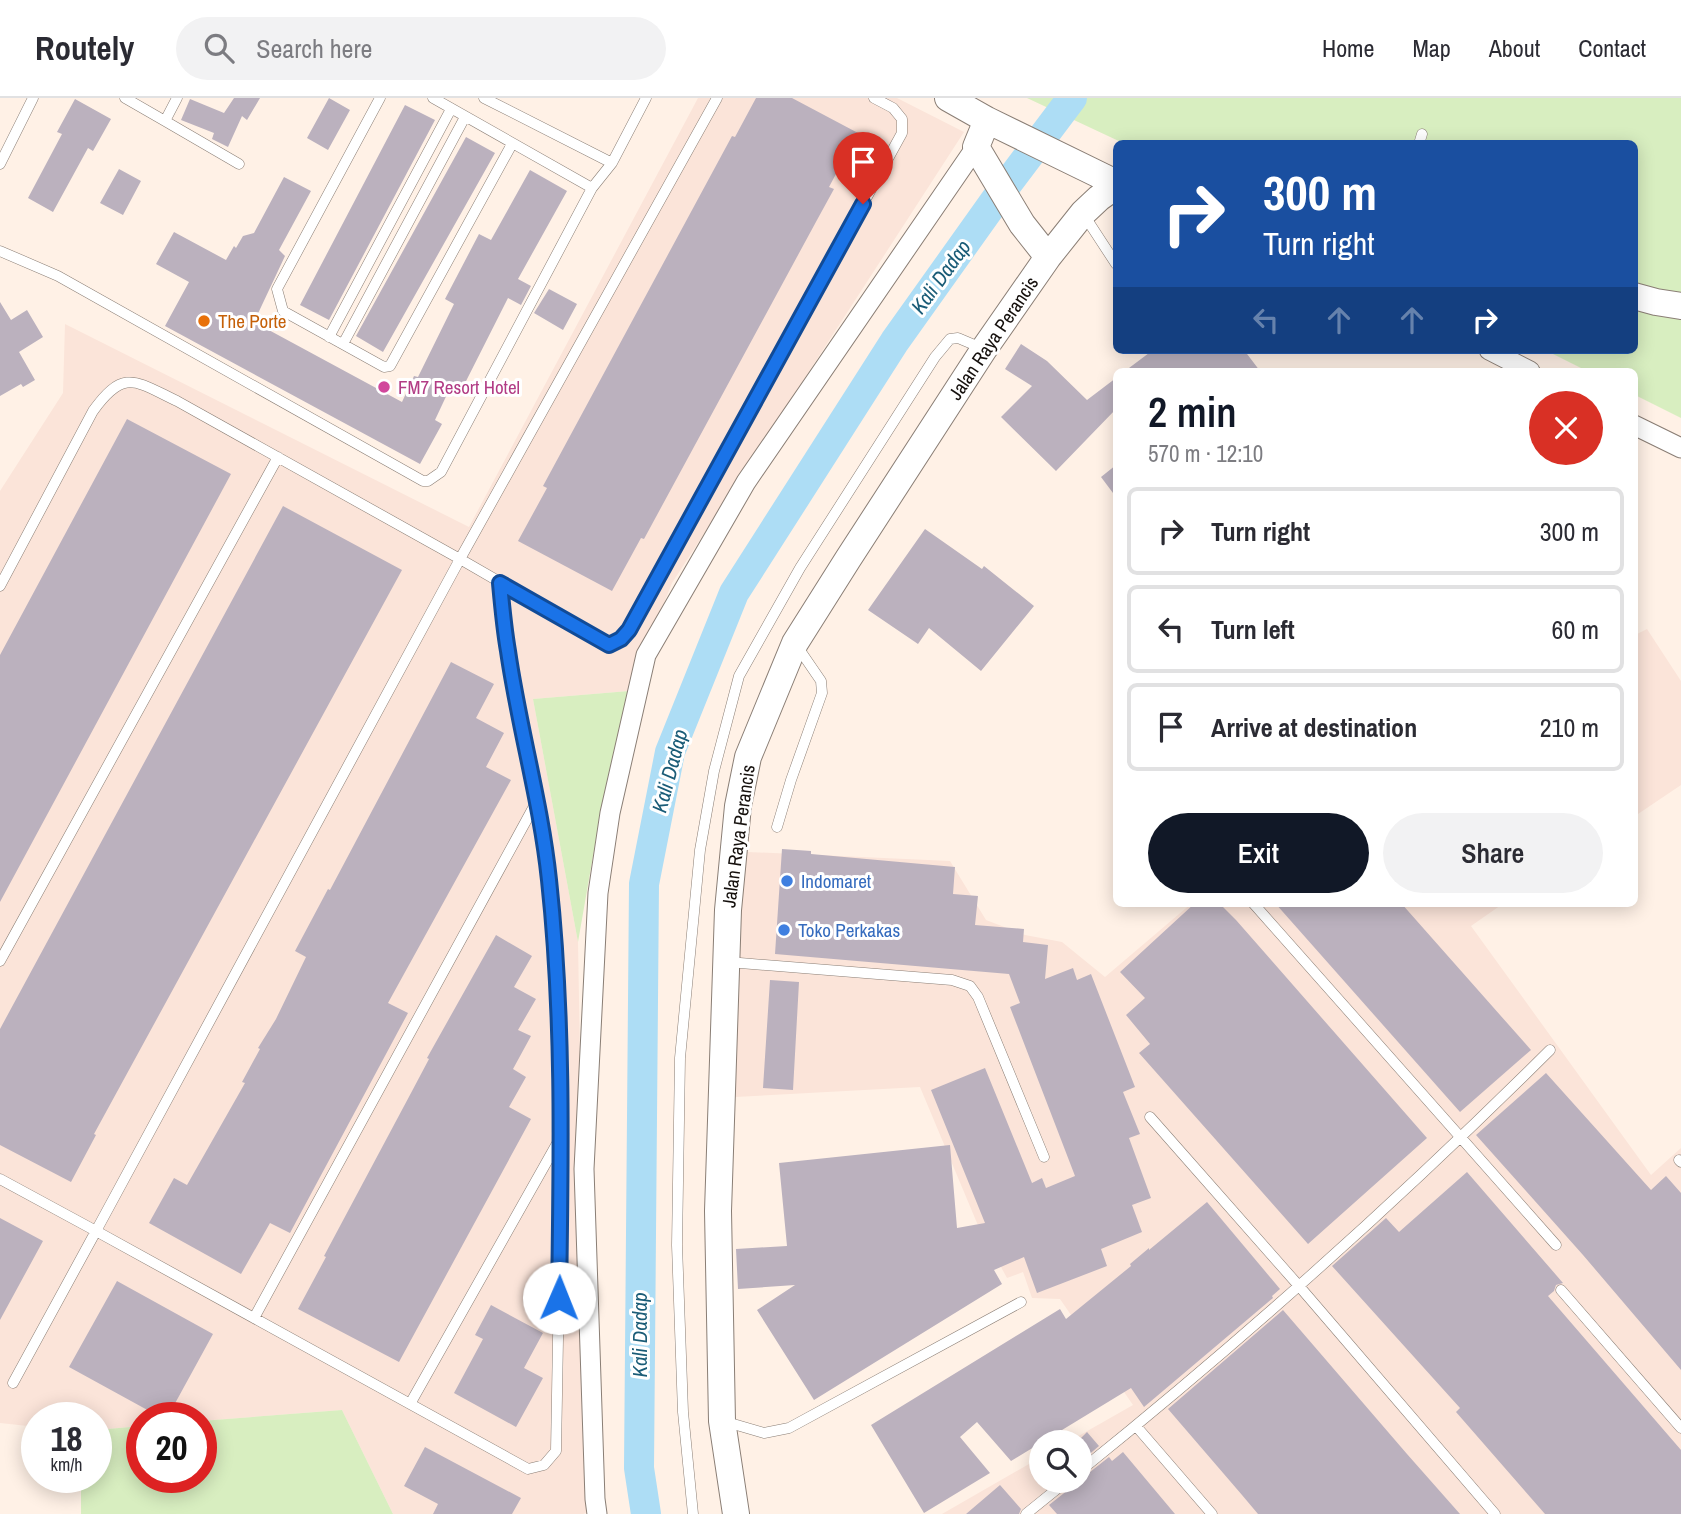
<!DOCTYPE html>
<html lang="en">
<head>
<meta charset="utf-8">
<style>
	:root { --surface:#fff; --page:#f2f2f3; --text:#2b2b33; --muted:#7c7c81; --line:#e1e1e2; --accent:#111827 }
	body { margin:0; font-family:"Archivo Narrow",sans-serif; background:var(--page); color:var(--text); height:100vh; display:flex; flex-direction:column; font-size:26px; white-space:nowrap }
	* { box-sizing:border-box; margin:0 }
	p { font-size:23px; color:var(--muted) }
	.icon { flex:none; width:38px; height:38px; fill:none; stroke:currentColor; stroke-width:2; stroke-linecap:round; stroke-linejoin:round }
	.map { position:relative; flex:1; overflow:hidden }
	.details { position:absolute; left:1113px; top:270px; width:525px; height:539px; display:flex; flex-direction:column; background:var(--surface); border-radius:10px; box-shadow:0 4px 18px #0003 }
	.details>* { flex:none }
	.hud { position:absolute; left:1113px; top:42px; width:525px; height:214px; border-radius:10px; box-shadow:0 4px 18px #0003; background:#1a4fa0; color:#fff; overflow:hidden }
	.fabs { position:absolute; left:1029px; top:1332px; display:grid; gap:14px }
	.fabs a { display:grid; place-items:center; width:63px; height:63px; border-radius:50%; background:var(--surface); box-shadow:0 4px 18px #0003; font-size:35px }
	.speed { position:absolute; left:21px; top:1304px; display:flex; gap:14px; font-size:35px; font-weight:700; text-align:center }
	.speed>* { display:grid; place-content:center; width:91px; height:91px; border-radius:50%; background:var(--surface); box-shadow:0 4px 18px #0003; line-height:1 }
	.speed small { font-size:18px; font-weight:400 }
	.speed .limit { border:10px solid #d22; background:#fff; color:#111 }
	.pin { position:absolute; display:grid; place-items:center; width:60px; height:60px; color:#fff; margin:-72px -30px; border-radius:50% 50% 50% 0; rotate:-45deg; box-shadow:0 0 7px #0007 }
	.pin .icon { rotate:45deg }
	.me { position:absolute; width:77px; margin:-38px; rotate:1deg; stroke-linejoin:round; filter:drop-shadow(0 0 5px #0008) }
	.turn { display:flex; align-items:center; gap:24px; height:147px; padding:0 35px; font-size:32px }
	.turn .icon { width:91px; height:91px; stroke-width:2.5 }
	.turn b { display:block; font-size:49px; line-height:60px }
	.lanes { display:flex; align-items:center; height:66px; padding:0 35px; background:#0003; justify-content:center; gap:35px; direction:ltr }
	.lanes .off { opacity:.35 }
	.round { display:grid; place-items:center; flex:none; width:74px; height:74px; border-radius:37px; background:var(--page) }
	.headline { display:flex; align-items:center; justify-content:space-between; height:119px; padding:0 35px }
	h1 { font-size:42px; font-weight:600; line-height:52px; color:var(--accent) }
	.button { display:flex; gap:14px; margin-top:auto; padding:14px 35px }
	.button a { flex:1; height:80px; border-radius:42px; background:var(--accent); color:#fff; font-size:28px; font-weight:600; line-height:80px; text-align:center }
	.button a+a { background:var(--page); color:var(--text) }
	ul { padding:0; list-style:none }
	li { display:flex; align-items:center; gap:21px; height:88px; margin:0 14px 10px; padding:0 21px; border:4px solid var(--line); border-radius:10px }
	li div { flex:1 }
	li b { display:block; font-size:26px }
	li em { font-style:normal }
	header { display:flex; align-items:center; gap:42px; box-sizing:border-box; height:98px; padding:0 35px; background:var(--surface); border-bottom:2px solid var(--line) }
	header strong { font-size:33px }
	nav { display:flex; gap:38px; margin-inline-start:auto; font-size:24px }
	.search { width:490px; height:63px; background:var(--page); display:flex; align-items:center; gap:18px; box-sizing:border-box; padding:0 24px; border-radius:38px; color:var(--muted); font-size:26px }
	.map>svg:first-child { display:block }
</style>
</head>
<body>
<header>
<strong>Routely</strong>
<div class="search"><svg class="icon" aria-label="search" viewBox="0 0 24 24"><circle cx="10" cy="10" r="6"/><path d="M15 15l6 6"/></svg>Search here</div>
<nav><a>Home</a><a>Map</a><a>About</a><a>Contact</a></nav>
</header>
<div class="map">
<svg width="1681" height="1416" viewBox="0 0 1681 1416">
	<rect width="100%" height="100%" fill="#fff1e6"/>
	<path fill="#fbe4d9" d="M698 0H897L964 34 672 485 629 593 533 601 578 844 588 1414 583 1416H393L342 1312 201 1323V1320H142V1328L96 1332V1320H37V1329L0 1325V393L63 295 65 226 469 429Z
		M1647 531 1681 583V687L1635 718V537Z
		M726 753 950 763 986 822 1025 837 1062 844 1105 879 1192 805H1504L1471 828 1651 1077 1681 1050V1416H942L1041 1359V1382H1080V1344H1068L1133 1307 1060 1201 1032 1200 1023 1174 1007 1180 977 1125 920 989 716 1000Z"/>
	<path fill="#d8eec0" d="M1027 0H1681V320L1635 297 1634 273H1587L1545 252H1634V46L1123 45Z
		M629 593 600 718 578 844 533 601Z
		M342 1312 393 1416H81V1379H96V1332L142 1328V1379H201V1323Z"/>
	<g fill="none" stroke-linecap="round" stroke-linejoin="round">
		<path stroke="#adddf5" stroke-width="30" d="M646 1416 639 1370 644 786 670 654 734 495 895 243 999 97 1072 0"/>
	</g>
	<path fill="#bbb1be" d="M234 0H260L247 22 242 18 228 49 212 41 214 35 181 22 190 1 224 15Z
		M329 0 350 12 328 52 307 40Z
		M756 0H792L858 35 829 89 834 91 817 122 644 441 641 440 612 493 518 443 547 390 543 388 732 38 735 39Z
		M75 1 111 21 93 53 88 50 53 114 28 100 62 36 57 34Z
		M405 7 435 22 329 222 300 207Z
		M466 39 495 55 383 254 356 238Z
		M119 71 141 83 123 117 100 105Z
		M530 72 567 93 518 181 531 188 521 207 508 200 460 295 450 290 435 322 442 326 420 366 165 228 189 184 156 166 174 134 226 162 234 148 236 150 243 138 254 135 284 79 311 93 279 152 285 158 254 224 402 304 414 278 418 279 454 206 445 201 479 136 491 142Z
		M549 191 577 206 563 232 534 215Z
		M0 204 11 222 27 212 43 239 19 254 35 282 23 289 21 286 0 298Z
		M1021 246 1047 263 1087 302 1116 280V311L1056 373 1001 319 1032 288 1005 271Z
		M1153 252H1244L1260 273H1125Z
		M127 321 231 376 0 804V557Z
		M1116 367V399L1101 379Z
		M283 408 402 472 94 1036 96 1037 71 1084 0 1047V931Z
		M925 431 982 471 984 468 1034 508 981 573 929 530 918 546 868 512Z
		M451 564 494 586 476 620 504 635 486 669 511 682 388 905 408 915 290 1135 270 1125 241 1176 149 1125 174 1080 187 1087 245 985 242 984 260 951 258 950 276 921 306 859 295 853 328 791 330 792Z
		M782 751 811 753V756L955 769 953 796 978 798 975 827 1024 831 1023 844 1048 847 1045 881 1073 870 1077 882 1091 876 1135 989 1123 994 1140 1036 1129 1040 1151 1100 1132 1107 1142 1134 1101 1151 1107 1168 1037 1195 1024 1159 994 1172 1002 1186 814 1302 757 1212 795 1187 738 1191 736 1151 787 1148 779 1065 950 1047 957 1130 985 1125 931 992 985 970 1032 1085 1042 1080 1046 1090 1075 1078 1010 909 1020 905 1009 876 775 856Z
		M1195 805H1219L1236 822 1427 1040 1308 1146 1139 955 1150 946 1126 917 1145 900 1120 874Z
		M1275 805H1401L1531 952 1460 1014Z
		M496 837 532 858 514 889 536 901 518 932 531 938 513 971 526 979 509 1009 531 1021 399 1264 298 1211 326 1159 324 1158 411 995 429 961 427 960Z
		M770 882 799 884 793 992 763 990Z
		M1546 975 1651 1092 1666 1078 1681 1095V1272L1583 1157 1476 1037Z
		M1467 1074 1563 1185 1556 1187 1554 1193 1548 1198 1681 1352V1416H1545L1456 1314 1460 1310 1332 1168 1386 1120 1399 1134Z
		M1207 1104 1280 1191 1272 1198 1273 1200 1144 1309 1131 1290 1011 1363 977 1324 960 1339 990 1375 924 1415 871 1327 1060 1211 1066 1221 1131 1168 1130 1166 1149 1150V1152Z
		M0 1120 43 1143 0 1222Z
		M117 1183 213 1236 167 1320H162L69 1269Z
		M491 1207 543 1235 524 1270 543 1280 516 1329 454 1295 483 1241 475 1237Z
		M1283 1212 1407 1356 1460 1416H1258L1242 1397 1168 1311Z
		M1087 1334 1099 1348 1080 1364V1341Z
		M425 1349 521 1400 512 1416H433L438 1406 404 1388Z
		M1123 1354 1175 1416H1057L1049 1407 1073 1388 1075 1382H1080L1109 1359 1112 1363Z
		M1000 1387 1021 1411 1019 1416H966Z"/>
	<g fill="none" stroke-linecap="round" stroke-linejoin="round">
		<defs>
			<path id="lane" d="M125 0 165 23 177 0
				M380 0 277 191 283 213 384 269 390 268 512 46
				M433 0 592 90
				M484 0 612 65
				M717 0 460 461 609 547 621 541 629 532 902 35V21L893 10 874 0
				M165 23 239 66
				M1419 46 1422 36
				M0 66 33 0
				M1084 117 1116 166
				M0 153 58 178 423 383H428L441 374 592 90 612 65 646 0
				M329 239 451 11
				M343 246 465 19
				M0 488 93 313C124 270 135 283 177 303L460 461 96 1133 0 1081
				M777 729 791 682 822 595 821 583 797 548
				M1253 805 1556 1147
				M0 863 278 359
				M728 864 952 882 970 888 978 899 1044 1059
				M1150 1019 1299 1188 1495 1416
				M1679 1062 1681 1064
				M1561 1192 1681 1330
				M254 1220 538 701
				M13 1285 96 1133 528 1371 544 1367 556 1353 561 1073 556 891 549 783 538 701 508 555 500 485
				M410 1306 559 1042
				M723 1323 764 1335 789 1330 1021 1204
				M1136 1328 1212 1416
				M1080 1373C1244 1241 1401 1100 1550 952
				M693 1416 683 1314 677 1147 680 960 700 752 714 673 739 578 800 470 935 259 950 241 958 240 984 251
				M1026 1416 1068 1382"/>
			<path id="street" d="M1489 252 1530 273
				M1634 327 1681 350
				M597 1416 595 1401 584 1071 598 795 610 715 646 557 746 384 976 49"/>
			<path id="secondary" d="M948 0 987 22 1116 85
				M987 22 976 49 1022 126 1048 159
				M1634 198 1656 204 1681 208
				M736 1416 722 1323 718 1113 728 812 738 708 748 659 795 545 848 461 984 251 1048 159 1083 115 1099 100 1116 88"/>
		</defs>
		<use href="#lane" stroke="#8a7e75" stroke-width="11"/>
		<use href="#street" stroke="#8a7e75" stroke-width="21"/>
		<use href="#secondary" stroke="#8a7e75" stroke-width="28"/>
		<use href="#lane" stroke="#fff" stroke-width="10"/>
		<use href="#street" stroke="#fff" stroke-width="19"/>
		<use href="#secondary" stroke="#fff" stroke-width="26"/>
	</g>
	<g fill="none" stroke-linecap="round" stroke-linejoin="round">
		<defs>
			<path id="route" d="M559 1200C561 1062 564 921 549 782 541 705 519 630 508 553 504 530 502 507 500 485L609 547 621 541 629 532 863 106"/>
		</defs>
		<use href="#route" stroke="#114b97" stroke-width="18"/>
		<use href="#route" stroke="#1a73e8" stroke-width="12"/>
	</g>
	<circle fill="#e8710a" stroke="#fff" stroke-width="2.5" cx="204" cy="223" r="7"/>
	<circle fill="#d1479c" stroke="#fff" stroke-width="2.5" cx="384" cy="289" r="7"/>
	<g fill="#3f7fe0" stroke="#fff" stroke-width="2.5">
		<circle cx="787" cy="783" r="7"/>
		<circle cx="784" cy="832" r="7"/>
	</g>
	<g text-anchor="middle" stroke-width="6" stroke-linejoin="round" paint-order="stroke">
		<g font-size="19" fill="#c56008" stroke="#fff" text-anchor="start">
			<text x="218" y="230">The Porte</text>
		</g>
		<g font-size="19" fill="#15100d" stroke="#fff">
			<text transform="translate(993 240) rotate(-56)" y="7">Jalan Raya Perancis</text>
			<text transform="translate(738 738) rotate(-82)" y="7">Jalan Raya Perancis</text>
		</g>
		<g font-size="19" fill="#b23c85" stroke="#fff" text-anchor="start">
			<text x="398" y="296">FM7 Resort Hotel</text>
		</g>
		<g font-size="19" fill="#366cbe" stroke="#fff" text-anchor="start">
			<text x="801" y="790">Indomaret</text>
			<text x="798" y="839">Toko Perkakas</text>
		</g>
		<g font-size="21" font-style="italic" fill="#1a5c77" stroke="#fff">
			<text transform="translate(941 179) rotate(-54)" y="7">Kali Dadap</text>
			<text transform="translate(670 673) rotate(-75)" y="7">Kali Dadap</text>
			<text transform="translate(640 1237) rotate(-90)" y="7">Kali Dadap</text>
		</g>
	</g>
</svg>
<div class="fabs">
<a><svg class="icon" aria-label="search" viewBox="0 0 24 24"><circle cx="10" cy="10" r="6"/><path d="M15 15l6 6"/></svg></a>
</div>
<div class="speed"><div>18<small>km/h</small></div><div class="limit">20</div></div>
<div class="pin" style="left:863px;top:106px;background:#d93025"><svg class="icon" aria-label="arrive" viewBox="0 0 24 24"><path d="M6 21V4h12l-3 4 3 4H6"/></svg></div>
<svg class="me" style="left:559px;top:1200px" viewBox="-20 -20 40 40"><circle r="19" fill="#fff"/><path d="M0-13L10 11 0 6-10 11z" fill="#1a73e8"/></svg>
<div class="hud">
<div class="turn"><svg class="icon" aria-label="right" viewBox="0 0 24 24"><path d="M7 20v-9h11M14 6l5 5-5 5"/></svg><div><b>300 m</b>Turn right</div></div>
<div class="lanes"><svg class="icon off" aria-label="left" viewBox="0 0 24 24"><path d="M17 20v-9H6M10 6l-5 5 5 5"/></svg><svg class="icon off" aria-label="ahead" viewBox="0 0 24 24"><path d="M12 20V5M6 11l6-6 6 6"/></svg><svg class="icon off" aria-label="ahead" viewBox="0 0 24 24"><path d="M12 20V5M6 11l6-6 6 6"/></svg><svg class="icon" aria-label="right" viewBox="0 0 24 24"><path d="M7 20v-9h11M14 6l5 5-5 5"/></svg></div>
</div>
<section class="details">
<div class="headline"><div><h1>2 min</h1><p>570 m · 12:10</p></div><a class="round" style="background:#d93025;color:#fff"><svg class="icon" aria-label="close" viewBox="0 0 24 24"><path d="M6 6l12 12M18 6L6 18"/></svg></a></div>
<ul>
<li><svg class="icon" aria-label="right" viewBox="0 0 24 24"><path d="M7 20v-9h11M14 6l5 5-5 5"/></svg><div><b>Turn right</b></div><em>300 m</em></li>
<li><svg class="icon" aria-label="left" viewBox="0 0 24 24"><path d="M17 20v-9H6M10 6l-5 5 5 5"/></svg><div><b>Turn left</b></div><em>60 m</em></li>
<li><svg class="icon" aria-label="arrive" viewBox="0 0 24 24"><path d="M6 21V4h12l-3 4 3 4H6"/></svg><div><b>Arrive at destination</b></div><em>210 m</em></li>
</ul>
<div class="button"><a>Exit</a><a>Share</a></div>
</section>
</div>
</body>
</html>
